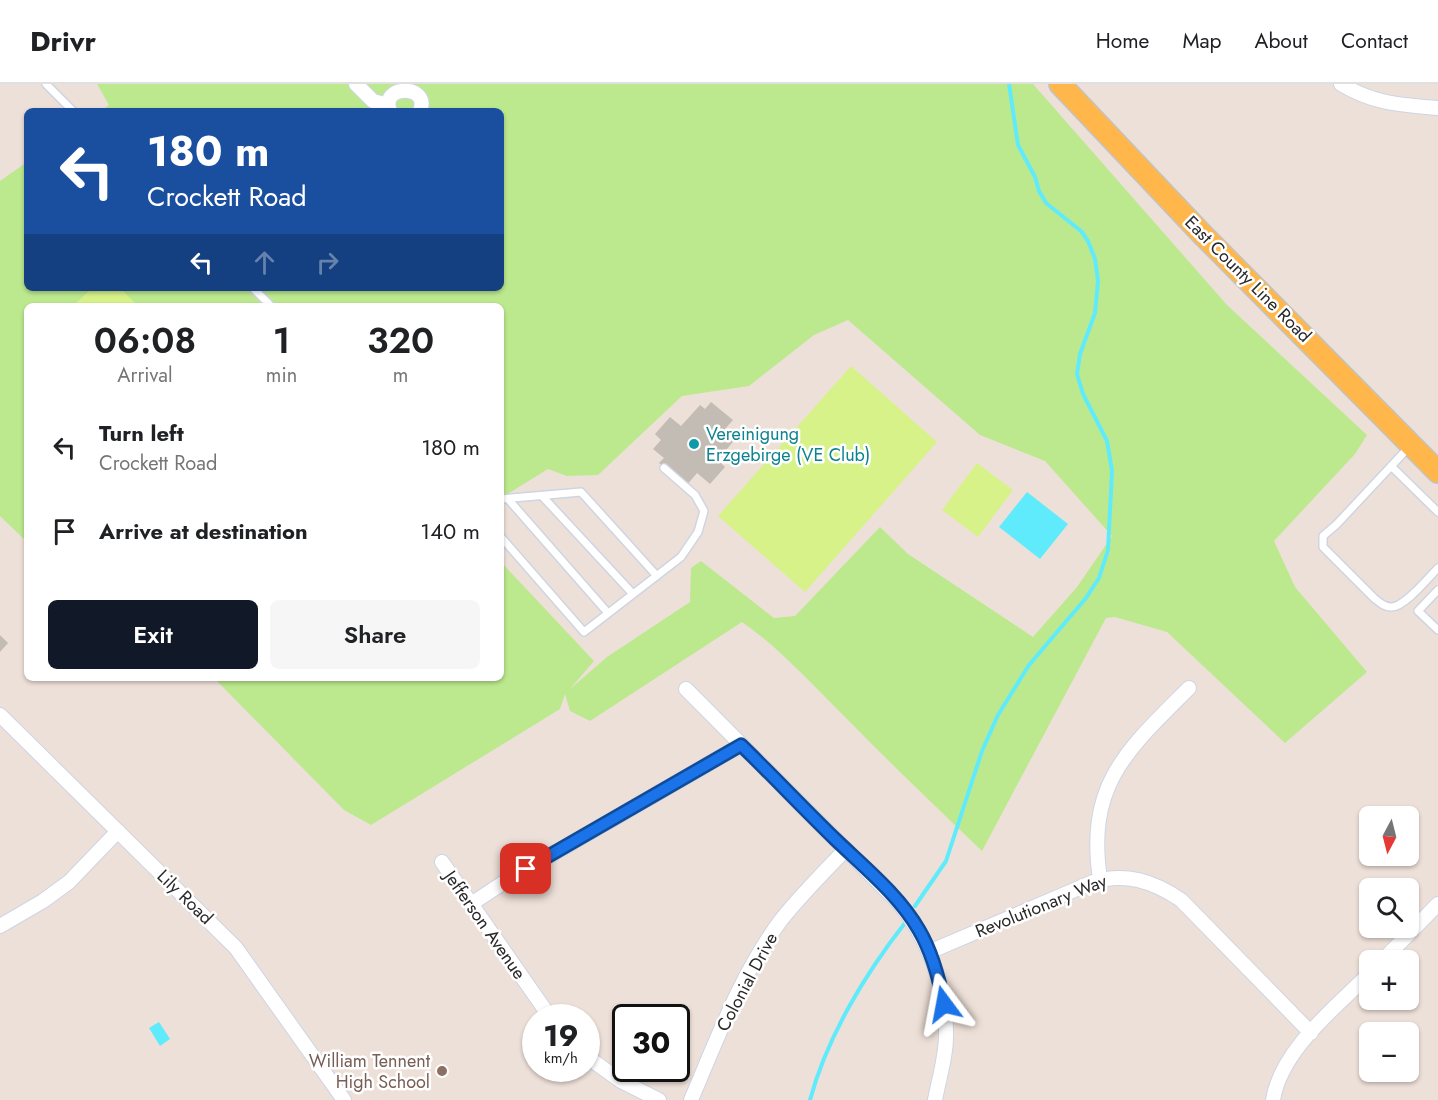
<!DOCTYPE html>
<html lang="en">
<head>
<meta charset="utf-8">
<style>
	:root { --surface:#fff; --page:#f6f6f6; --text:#202124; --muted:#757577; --line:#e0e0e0; --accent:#111827 }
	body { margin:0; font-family:Jost,sans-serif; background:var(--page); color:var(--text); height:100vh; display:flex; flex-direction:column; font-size:22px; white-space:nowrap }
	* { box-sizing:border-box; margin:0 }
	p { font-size:20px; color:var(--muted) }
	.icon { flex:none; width:33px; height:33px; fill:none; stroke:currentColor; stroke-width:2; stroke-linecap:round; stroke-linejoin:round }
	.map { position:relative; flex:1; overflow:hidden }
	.side { position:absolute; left:24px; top:219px; width:480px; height:378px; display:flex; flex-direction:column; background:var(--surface); border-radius:9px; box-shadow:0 2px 4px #0004 }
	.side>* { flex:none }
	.top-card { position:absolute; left:24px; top:24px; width:480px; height:183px; border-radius:9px; box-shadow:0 2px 4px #0004; background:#1a4fa0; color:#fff; overflow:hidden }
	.needle { width:39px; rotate:187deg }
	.buttons { position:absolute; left:1359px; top:722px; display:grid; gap:12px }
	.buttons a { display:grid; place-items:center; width:60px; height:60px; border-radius:9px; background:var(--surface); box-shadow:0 2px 4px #0004; font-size:30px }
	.speed { position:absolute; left:522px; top:920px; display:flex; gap:12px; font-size:30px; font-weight:700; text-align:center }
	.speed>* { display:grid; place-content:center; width:78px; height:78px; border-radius:50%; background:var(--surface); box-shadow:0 2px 4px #0004; line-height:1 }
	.speed small { font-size:15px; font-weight:400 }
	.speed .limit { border:3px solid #111; border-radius:9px; background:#fff; color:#111 }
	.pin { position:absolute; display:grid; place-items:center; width:51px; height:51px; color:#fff; margin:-26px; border-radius:12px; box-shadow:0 3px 9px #0006 }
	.me { position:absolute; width:66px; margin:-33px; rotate:347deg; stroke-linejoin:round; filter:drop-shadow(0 0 4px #0008) }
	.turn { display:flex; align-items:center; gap:21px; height:126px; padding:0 24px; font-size:27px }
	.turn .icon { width:78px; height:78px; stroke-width:2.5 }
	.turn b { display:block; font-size:42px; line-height:51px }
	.lanes { display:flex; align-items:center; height:57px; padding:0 24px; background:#0003; justify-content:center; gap:30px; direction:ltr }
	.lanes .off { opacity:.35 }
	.eta { display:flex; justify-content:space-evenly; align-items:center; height:102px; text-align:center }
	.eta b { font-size:36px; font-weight:600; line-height:42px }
	.cta { display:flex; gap:12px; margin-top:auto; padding:12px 24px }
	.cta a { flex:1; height:69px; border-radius:9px; background:var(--accent); color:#fff; font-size:24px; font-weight:600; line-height:69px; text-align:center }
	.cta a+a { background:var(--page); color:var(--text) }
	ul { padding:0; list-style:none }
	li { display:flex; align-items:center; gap:18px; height:84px; padding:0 24px }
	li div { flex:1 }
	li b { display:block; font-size:22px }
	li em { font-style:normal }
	header { display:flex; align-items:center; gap:36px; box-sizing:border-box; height:84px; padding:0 30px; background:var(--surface); border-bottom:2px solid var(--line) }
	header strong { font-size:28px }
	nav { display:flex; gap:33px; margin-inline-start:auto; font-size:21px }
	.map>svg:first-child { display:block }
</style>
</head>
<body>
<header>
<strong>Drivr</strong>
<nav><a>Home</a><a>Map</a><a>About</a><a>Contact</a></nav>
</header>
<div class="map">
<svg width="1438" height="1016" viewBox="0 0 1438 1016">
	<rect width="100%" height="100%" fill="#ede0d8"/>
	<path fill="#bce98e" d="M97 0H1033L1227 221 1367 351 1355 370 1274 457 1295 503 1367 588 1285 659 1167 548 1115 533 1106 534 982 767C937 724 891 680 847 635 813 602 781 565 742 538L590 637 570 627 565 610 560 625 371 741 344 726 214 594H501V478L594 577 570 605 607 573 690 518 691 484 701 477 774 534 795 532 880 443 908 470 1033 553 1077 503 1112 452 1045 377 980 351 848 236 814 251 749 302 682 312 598 391 567 392 548 385 501 414V222H27V458L0 432V97L27 78V204H501V27H101L109 21Z"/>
	<path fill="#d7f288" d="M92 204H120L138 222H73Z
		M851 282 937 358 805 508 718 432Z
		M977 379 1013 406 978 453 942 426Z"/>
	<path fill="#5febfb" d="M1027 408 1068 440 1040 475 999 443Z
		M159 938 170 955 160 962 149 944Z"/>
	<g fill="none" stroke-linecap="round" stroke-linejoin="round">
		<path stroke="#5febfb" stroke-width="4" d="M915 822 946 777 982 667 998 631 1029 581 1086 514 1099 494 1108 466 1112 387 1107 357 1083 310 1077 290 1080 270 1095 229 1098 197 1095 175 1088 157 1081 147 1046 119 1039 107 1035 93 1018 61 1009 0
			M810 1016C827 953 865 890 905 839"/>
	</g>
	<path fill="#c3bcb4" d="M711 318 733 336 725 345 736 354 718 376 725 383 710 400 697 389 686 402 659 379 664 374 653 365 661 356 655 350 670 333 681 342 700 321 705 325Z
		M0 551 8 559 0 568Z"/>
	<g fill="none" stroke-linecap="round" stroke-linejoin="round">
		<defs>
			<path id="lane" d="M46 0 73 27
				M253 204 271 222
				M1409 363 1337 440 1323 452V463L1374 514C1379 518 1384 523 1391 523 1404 524 1428 494 1438 484
				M1391 382 1438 428
				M543 413 633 510
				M501 415 581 408 657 492
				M508 415 608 529
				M501 453 584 548 681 473 698 448 704 427 695 411 664 384
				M1438 506 1418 527 1438 546"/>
			<path id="street" d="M356 0 373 17 388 21
				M1341 0C1374 20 1401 21 1438 24
				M390 27C379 0 431 0 420 27
				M686 605 898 818C928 854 945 900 946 947 947 970 939 994 935 1016
				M0 631 236 864 344 1016
				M442 778 550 933
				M1100 795C1086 700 1127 666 1189 604
				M471 820 506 797 741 661
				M0 842 43 817 69 798 118 747
				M929 868 1093 798C1125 788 1153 797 1181 816L1311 949
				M1383 876 1438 820
				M586 972 621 997 659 1016
				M691 1016C717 955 741 890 781 836 801 811 824 788 846 765
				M1273 1016C1281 966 1335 924 1370 889"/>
			<path id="primary" d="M1060 0 1200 148 1438 388"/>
		</defs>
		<use href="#lane" stroke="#cdd5e3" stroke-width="10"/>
		<use href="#street" stroke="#cdd5e3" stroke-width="16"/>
		<use href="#primary" stroke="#c3c3c3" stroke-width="24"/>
		<use href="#lane" stroke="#fff" stroke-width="7"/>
		<use href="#street" stroke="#fff" stroke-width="14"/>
		<use href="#primary" stroke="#ffb74b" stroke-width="21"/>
	</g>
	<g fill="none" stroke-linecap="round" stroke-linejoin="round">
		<defs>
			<path id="route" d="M526 785 741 661C773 692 803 724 835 755 864 783 899 811 919 846 932 868 939 894 944 920"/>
		</defs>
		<use href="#route" stroke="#114b97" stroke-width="15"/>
		<use href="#route" stroke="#1a73e8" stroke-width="10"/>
	</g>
	<circle fill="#0f9aa8" stroke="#fff" stroke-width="2" cx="694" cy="360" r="6"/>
	<circle fill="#8d6e63" stroke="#fff" stroke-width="2" cx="442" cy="987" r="6"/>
	<g text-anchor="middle" stroke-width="5" stroke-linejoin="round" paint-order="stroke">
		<g font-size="18" fill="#282828" stroke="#fff">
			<text transform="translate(1248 195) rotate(45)" y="6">East County Line Road</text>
			<text transform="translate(185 813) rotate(44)" y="6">Lily Road</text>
			<text transform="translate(1041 822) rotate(-22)" y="6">Revolutionary Way</text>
			<text transform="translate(485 841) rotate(55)" y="6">Jefferson Avenue</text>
			<text transform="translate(747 898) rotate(-62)" y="6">Colonial Drive</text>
		</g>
		<g font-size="18" fill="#0d838f" stroke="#fff" text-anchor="start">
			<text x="706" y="356">Vereinigung<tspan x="706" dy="21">Erzgebirge (VE Club)</tspan></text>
		</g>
		<g font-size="18" fill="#785e54" stroke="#fff" text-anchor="end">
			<text x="430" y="983">William Tennent<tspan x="430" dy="21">High School</tspan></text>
		</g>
	</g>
</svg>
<div class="buttons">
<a><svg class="needle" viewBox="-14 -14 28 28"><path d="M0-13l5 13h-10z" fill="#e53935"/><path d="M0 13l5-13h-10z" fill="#757577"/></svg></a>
<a><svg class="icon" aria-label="search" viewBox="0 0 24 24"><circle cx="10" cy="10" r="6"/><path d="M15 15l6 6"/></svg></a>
<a>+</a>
<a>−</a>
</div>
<div class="speed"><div>19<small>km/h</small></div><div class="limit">30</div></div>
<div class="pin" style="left:526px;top:785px;background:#d93025"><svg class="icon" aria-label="arrive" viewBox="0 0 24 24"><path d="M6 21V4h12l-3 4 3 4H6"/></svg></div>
<svg class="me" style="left:944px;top:920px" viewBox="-20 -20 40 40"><path d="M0-17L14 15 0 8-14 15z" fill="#1a73e8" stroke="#fff" stroke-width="4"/></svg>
<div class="top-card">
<div class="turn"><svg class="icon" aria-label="left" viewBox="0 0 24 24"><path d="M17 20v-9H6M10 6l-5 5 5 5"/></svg><div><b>180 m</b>Crockett Road</div></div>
<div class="lanes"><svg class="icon" aria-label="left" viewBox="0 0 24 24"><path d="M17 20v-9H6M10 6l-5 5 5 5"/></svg><svg class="icon off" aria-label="ahead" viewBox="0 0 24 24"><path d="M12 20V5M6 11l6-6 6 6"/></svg><svg class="icon off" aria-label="right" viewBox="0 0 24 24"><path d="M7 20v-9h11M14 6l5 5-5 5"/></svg></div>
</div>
<section class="side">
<div class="eta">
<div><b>06:08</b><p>Arrival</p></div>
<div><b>1</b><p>min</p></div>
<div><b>320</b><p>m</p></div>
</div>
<ul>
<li><svg class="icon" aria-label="left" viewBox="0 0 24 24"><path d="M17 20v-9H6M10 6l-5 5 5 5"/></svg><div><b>Turn left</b><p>Crockett Road</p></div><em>180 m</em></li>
<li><svg class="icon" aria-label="arrive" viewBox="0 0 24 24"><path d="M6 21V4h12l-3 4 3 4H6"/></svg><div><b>Arrive at destination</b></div><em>140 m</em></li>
</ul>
<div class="cta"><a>Exit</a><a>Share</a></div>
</section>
</div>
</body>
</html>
